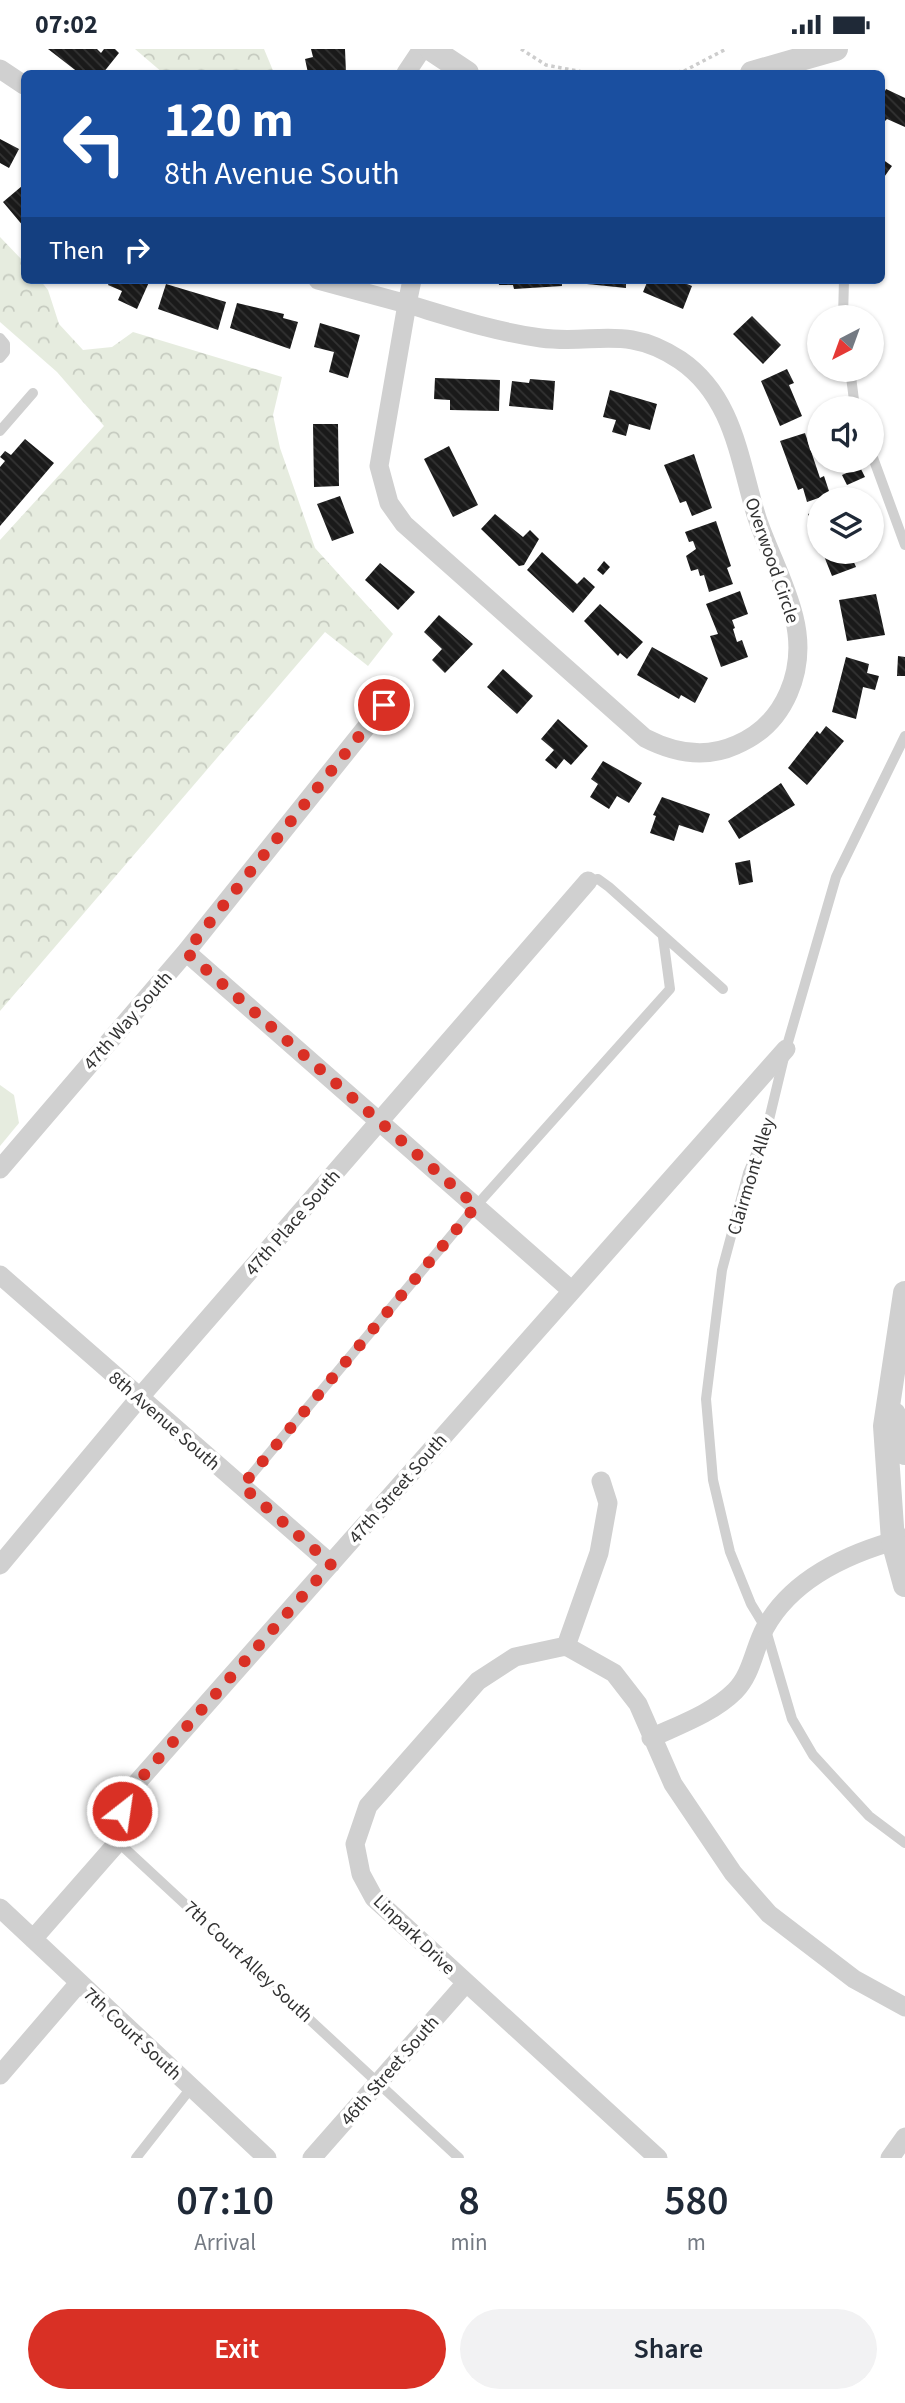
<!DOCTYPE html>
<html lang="en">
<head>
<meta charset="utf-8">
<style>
	:root { --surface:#fff; --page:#f2f2f3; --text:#1f2937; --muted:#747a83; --accent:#d93025 }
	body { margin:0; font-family:"Source Sans 3",sans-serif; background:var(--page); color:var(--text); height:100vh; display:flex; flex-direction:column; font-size:26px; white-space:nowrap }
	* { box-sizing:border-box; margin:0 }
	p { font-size:23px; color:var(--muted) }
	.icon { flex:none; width:38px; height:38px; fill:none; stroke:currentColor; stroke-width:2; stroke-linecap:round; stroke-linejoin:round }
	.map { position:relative; height:2109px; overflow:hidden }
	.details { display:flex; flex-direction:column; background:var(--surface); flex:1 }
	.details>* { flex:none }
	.guide { position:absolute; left:21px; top:21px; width:864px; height:214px; border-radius:10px; box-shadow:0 2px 5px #0004; background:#1a4fa0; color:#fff; overflow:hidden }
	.needle { width:46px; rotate:221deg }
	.fabs { position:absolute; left:807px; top:256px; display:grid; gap:14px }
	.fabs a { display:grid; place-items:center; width:77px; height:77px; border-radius:50%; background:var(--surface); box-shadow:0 2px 5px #0004; font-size:35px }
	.pin { position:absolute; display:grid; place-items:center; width:60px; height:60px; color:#fff; margin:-30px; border:4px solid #fff; border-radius:50%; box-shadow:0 2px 7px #0007 }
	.me { position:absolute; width:77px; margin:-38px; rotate:30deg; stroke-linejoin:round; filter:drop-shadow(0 0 5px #0008) }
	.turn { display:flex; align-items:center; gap:24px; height:147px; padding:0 28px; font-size:32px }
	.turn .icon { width:91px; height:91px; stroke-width:2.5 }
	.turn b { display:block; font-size:49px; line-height:60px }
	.then { display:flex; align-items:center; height:66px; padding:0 28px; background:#0003; gap:14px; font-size:26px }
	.eta { display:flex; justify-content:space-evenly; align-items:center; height:119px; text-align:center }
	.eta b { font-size:42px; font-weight:600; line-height:49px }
	.primary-button { display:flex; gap:14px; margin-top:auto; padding:14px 28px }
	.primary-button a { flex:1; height:80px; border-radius:42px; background:var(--accent); color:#fff; font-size:28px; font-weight:600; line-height:80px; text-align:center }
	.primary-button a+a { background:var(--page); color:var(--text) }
	.status { display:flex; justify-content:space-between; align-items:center; height:49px; padding:0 35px; background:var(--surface); direction:ltr }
	.status svg { height:19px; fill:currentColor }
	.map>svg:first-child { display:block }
</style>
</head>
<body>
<div class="status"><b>07:02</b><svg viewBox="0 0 49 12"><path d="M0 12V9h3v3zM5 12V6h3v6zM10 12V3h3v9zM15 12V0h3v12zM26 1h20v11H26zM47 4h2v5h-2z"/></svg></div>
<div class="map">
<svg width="905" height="2109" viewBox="0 0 905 2109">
	<defs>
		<pattern id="forest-crowns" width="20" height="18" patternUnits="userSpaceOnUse" patternTransform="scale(1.75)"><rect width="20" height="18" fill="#e6ecdf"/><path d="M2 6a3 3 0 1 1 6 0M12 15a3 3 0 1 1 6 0" fill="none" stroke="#c6cbc0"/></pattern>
		<pattern id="building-back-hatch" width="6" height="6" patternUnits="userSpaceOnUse" patternTransform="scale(1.75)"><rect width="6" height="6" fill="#1a1a1a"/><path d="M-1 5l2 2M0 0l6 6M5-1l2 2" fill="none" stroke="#333"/></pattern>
	</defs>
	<rect width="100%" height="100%" fill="#fff"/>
	<path fill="url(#forest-crowns)" d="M135 0H264L274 24H163Z
		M0 188 24 213V231H40L48 241 59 275 83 301 112 298 133 283 282 328 273 366 280 399 315 499 393 585 368 617 325 583 0 962V491L104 377 57 323 0 273Z"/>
	<path fill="#e6ecdf" d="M0 1036 14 1046 19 1074 0 1097Z"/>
	<path fill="url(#building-back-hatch)" d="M48 0H97L101 4 104 0H115L119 4 103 24H79Z
		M311 0H345L346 24H308L305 10 313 8Z
		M886 40 905 49V78L887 70 882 75V48Z
		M0 90 19 100 9 119 0 114Z
		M882 110 892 117 882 131Z
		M22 137 24 140V178L3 153Z
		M110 231H150L137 260 118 251 122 242 108 236Z
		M498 231H562V237L514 240 513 236H499Z
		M577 231H626V239L577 234Z
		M648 231H677L692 237 683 260 643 243Z
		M166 235 226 253 218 281 158 260Z
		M237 254 284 265 283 269 298 273 290 300 230 279Z
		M752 267 781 296 763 315 733 285Z
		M320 274 360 286 348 329 329 323 334 303 314 298Z
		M787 320 794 334 789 336 802 367 780 377 761 332Z
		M435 329 500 331 499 362 450 361V351L434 350Z
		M530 330 555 332 553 361 509 357 512 332 529 334Z
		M610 341 657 355 650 381 629 375 626 387 612 383 616 371 603 368Z
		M313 375H338L339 437 314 438Z
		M805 384 820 429 824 427 830 445 807 453 803 439 798 441 780 392Z
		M25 390 54 414 0 477V418L5 412 0 408 5 402 11 406Z
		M449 397 478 456 453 468 424 410Z
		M694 405 712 459 692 467 686 452 680 454 664 416Z
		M860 418 865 428 847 436 842 426Z
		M340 447 354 484 332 492 317 455Z
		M819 461V494L808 465Z
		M495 465 523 488 530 481 539 490 524 516 519 517 481 480Z
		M716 472 731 517 727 519 733 535 709 543 704 526 700 527 698 520 691 522 686 507 696 500 693 492 689 493 685 483Z
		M822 502H849L856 518 832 527Z
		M542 503 577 535 584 528 595 538 573 564 527 521Z
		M604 512 610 518 603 526 597 521Z
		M380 514 415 543 398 561 365 531Z
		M740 542 748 565 732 571 735 579 733 580 737 593 742 591 748 608 721 618 710 587 718 585 706 555Z
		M876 545 885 586 847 592 839 551Z
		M600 555 643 593 627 610 620 604 618 607 584 572Z
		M439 566 473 595 445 624 432 611 442 600 424 583Z
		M652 598 708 629 695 654 681 646 679 650 637 626Z
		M898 607 905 608V627H897Z
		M846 608 869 615 867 624 879 627 875 641 863 638 856 670 832 663Z
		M503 620 533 647 517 665 487 638Z
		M558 670 588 697 571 716 564 710 556 720 545 711 554 701 541 690Z
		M826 677 844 692 807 736 788 719 817 682 820 685Z
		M603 712 642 734 629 754 617 747 609 760 590 748 598 735 591 730Z
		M781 734 795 756 739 790 728 772Z
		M662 748 710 765 703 784 679 776 674 792 650 784 656 767 653 766Z
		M750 811 753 833 739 836 735 814Z"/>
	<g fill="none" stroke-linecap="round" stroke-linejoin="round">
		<path stroke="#cdcdcd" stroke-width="3.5" stroke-dasharray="3.5 3.5" stroke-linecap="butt" d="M521 0 546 16 588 24
			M670 24 684 22 726 0"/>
		<path stroke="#d0d0d0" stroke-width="10" d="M843 268 844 231
			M0 289 5 295V303L0 309
			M850 320 855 359
			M0 382 33 344
			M872 406 905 496
			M905 687 836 828 786 1000 767 1079 748 1124 722 1221 706 1350 713 1431 730 1503 751 1555 765 1578 792 1670 813 1706 869 1767 905 1794
			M588 832 598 830 609 838 723 940
			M242 1437 476 1157 670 940 663 888
			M118 1793 459 2109
			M136 2109 191 2039"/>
		<path stroke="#d0d0d0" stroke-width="19" d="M0 20 24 36
			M406 24 422 0
			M318 231 407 255 412 231
			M407 255C451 268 496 283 541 289 595 296 626 275 680 311 734 348 739 411 757 469 768 502 786 534 794 568 807 620 786 675 736 696 705 710 674 704 645 689L404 475 389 454 379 417Z
			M186 903 571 1241
			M0 1120 186 903 384 656
			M0 1226 331 1515
			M0 1516 140 1348 588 832
			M566 1597 515 1608 478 1632 368 1757 355 1795 361 1825 374 1849 658 2109
			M566 1597 614 1624 638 1655 673 1735 733 1824 769 1865 854 1930 905 1958
			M566 1597 599 1504 608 1454 601 1432
			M651 1689C679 1676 713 1664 735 1642 752 1625 754 1599 765 1579 793 1528 851 1503 905 1489
			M0 1859 267 2109
			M33 1890 118 1793 122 1761 134 1737 786 1000
			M0 2026 79 1934
			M312 2109 466 1934
			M890 2109 905 2088"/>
		<path stroke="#d0d0d0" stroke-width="24" d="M431 0 467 24
			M752 24 836 0
			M905 1244 885 1377 893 1492 905 1536
			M894 1365 905 1404"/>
	</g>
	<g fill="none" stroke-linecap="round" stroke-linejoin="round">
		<path stroke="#d93025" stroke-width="12" stroke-dasharray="0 21.6" d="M122 1762 134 1737 331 1515 242 1437 476 1157 186 903 384 656"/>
	</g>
	<g text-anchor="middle" stroke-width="7" stroke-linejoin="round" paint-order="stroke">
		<g font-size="19" fill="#333" stroke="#fff">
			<text transform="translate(773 511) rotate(71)" y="7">Overwood Circle</text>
			<text transform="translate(127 971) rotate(-49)" y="7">47th Way South</text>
			<text transform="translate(750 1127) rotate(-73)" y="7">Clairmont Alley</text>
			<text transform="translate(292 1173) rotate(-49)" y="7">47th Place South</text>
			<text transform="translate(165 1371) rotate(41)" y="7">8th Avenue South</text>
			<text transform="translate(397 1439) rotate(-49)" y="7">47th Street South</text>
			<text transform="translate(415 1885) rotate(44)" y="7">Linpark Drive</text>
			<text transform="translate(249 1912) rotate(43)" y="7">7th Court Alley South</text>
			<text transform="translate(133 1984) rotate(43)" y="7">7th Court South</text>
			<text transform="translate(389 2021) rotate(-49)" y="7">46th Street South</text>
		</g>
	</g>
</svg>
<div class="fabs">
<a><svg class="needle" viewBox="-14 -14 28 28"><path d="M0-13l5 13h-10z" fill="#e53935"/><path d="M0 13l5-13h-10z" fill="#747a83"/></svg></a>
<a><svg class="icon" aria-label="sound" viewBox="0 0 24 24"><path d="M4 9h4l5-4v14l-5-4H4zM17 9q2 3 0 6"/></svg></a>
<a><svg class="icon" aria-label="layers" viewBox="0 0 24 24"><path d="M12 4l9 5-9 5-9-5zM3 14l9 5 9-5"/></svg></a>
</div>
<div class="pin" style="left:384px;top:656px;background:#d93025"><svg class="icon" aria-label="arrive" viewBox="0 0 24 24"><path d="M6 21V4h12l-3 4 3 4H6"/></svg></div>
<svg class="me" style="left:122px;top:1762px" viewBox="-20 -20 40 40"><circle r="17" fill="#d93025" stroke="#fff" stroke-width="3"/><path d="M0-11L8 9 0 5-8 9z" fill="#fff"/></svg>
<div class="guide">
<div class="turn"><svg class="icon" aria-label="left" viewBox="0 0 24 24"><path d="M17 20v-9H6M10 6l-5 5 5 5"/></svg><div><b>120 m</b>8th Avenue South</div></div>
<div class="then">Then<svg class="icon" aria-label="right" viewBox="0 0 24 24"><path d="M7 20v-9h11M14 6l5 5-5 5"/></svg></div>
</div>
</div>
<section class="details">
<div class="eta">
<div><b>07:10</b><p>Arrival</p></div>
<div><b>8</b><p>min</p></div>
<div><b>580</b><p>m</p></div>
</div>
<div class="primary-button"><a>Exit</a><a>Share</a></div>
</section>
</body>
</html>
